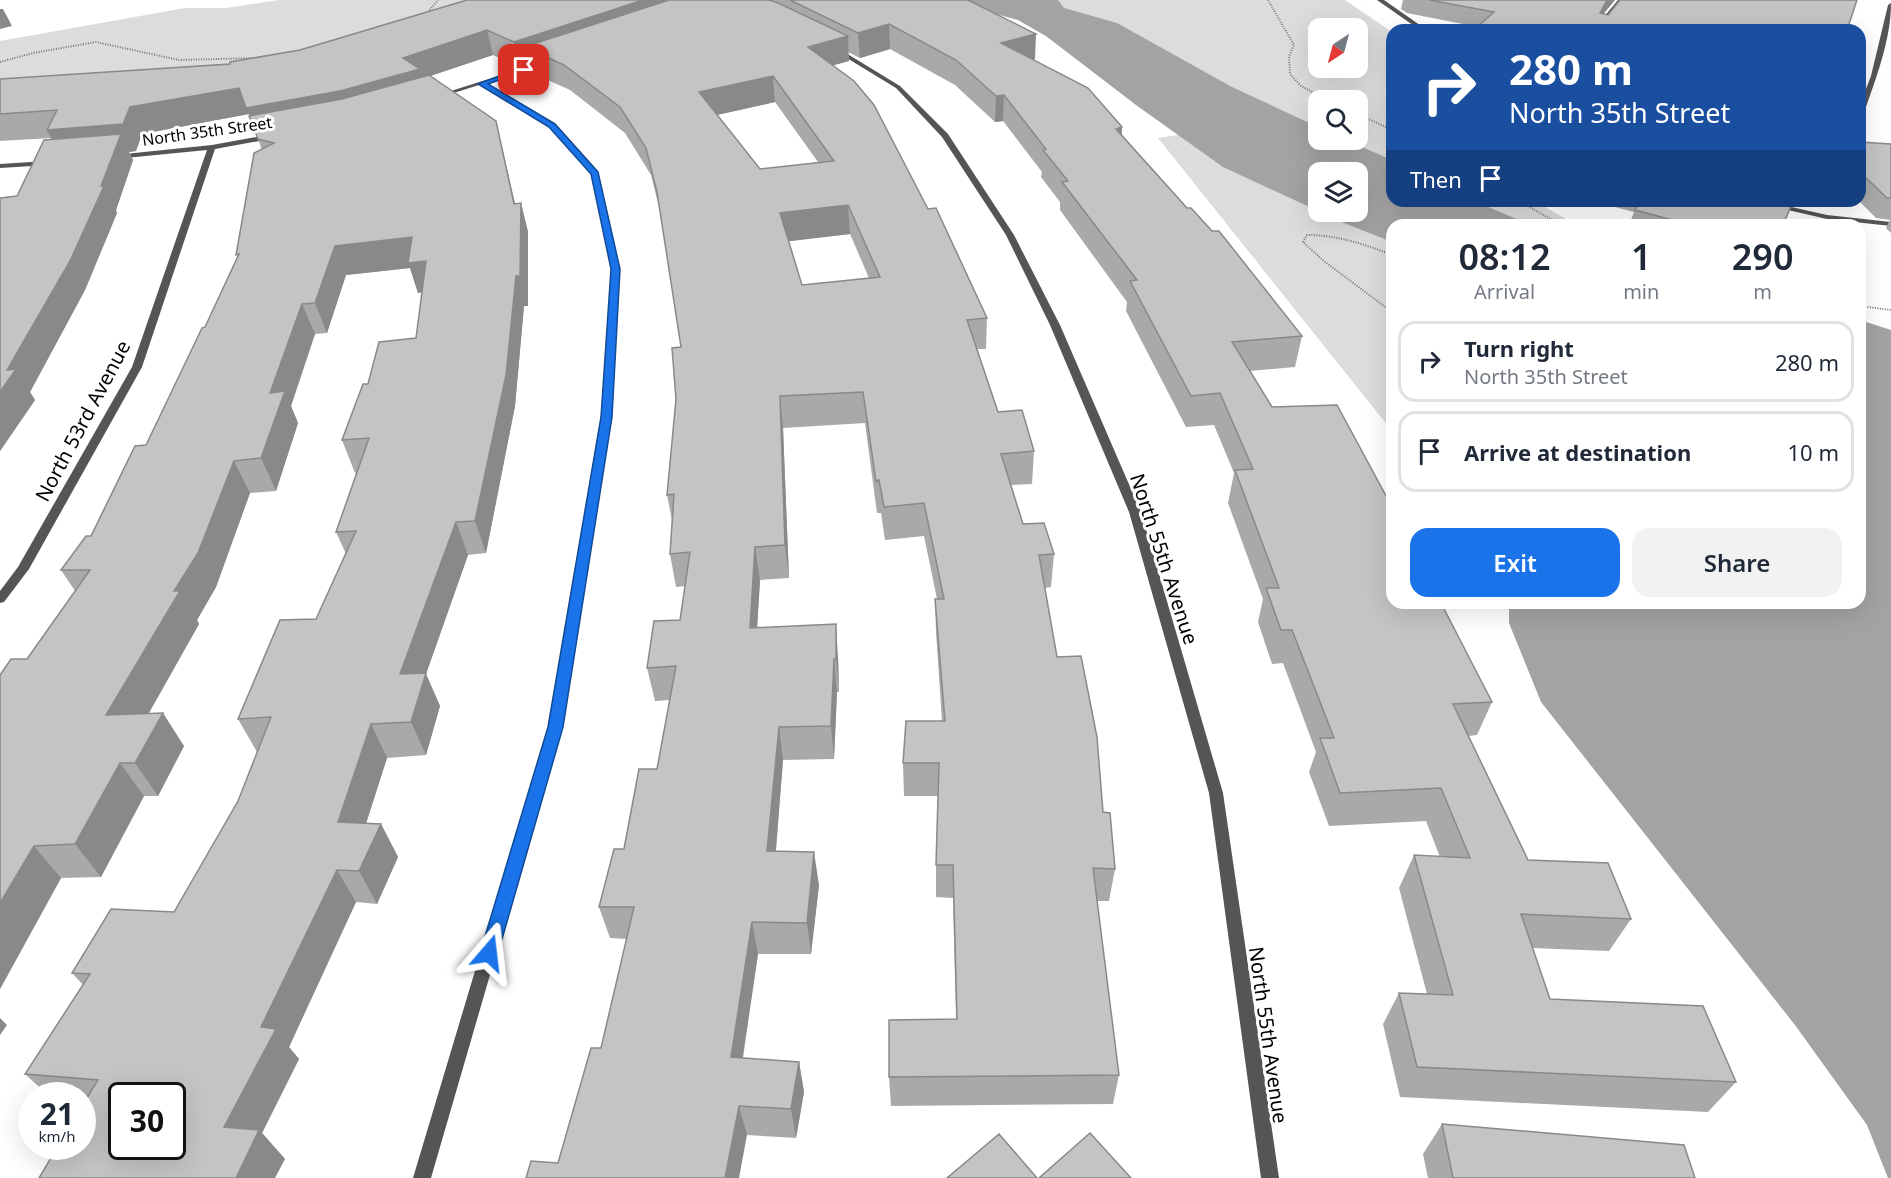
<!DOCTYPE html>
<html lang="en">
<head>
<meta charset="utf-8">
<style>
	:root { --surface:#fff; --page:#f2f2f3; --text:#1f2937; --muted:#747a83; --line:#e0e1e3; --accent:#1a73e8 }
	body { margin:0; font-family:"Noto Sans",sans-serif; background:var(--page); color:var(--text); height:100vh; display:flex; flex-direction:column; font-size:22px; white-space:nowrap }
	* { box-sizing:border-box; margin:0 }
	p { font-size:20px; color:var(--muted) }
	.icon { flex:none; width:33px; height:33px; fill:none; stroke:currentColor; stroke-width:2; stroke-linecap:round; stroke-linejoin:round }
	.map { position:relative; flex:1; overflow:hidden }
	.drawer { position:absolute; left:1386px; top:219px; width:480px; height:390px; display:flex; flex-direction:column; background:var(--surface); border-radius:18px; box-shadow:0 6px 24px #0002 }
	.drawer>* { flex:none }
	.hud { position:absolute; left:1386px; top:24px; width:480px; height:183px; border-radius:18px; box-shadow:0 6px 24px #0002; background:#1a4fa0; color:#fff; overflow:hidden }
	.needle { width:39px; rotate:216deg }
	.tools { position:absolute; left:1308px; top:18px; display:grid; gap:12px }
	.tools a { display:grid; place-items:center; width:60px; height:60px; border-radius:12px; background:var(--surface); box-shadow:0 6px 24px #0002; font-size:30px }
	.speed { position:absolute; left:18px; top:1082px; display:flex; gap:12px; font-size:30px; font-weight:700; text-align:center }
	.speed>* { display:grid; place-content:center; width:78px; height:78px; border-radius:50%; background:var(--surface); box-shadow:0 6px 24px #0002; line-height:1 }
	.speed small { font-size:15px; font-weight:400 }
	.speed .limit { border:3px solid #111; border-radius:9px; background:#fff; color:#111 }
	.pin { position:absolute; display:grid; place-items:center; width:51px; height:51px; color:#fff; margin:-26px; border-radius:12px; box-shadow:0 3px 9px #0006 }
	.me { position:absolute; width:66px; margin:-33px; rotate:17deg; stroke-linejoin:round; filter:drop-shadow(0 0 4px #0008) }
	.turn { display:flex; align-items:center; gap:21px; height:126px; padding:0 24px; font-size:27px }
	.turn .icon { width:78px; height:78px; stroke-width:2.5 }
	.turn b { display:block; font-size:42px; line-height:51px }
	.then { display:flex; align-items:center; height:57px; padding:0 24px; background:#0003; gap:12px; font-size:22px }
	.eta { display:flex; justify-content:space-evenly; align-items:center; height:102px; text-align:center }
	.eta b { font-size:36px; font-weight:600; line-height:42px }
	.button { display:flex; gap:12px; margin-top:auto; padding:12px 24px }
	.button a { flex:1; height:69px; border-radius:18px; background:var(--accent); color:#fff; font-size:24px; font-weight:600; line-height:69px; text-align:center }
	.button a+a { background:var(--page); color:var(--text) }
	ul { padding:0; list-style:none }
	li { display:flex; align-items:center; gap:18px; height:81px; margin:0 12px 9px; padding:0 12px; border:3px solid var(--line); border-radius:18px }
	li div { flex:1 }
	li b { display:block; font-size:22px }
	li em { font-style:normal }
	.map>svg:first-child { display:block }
</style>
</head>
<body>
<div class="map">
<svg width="1891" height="1178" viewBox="0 0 1891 1178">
	<rect width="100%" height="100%" fill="#fff"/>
	<path fill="#dcdcdc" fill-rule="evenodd" d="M279 0H517L331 55 0 90V41L185 8H226Z
		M945 0H1345L1392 32V201H1534L1577 225H1392V431L1158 138 1178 135 1046 36 1018 20ZM1318 28H1358V68H1318ZM1318 100H1358V140H1318ZM1318 172H1358V212H1318Z"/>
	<path fill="#a3a3a3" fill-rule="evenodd" d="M945 0H1058L1064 8 1117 23 1232 87 1318 127V140H1346L1392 160V201H1474L1531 225H1392V242L1344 223 1223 167 1136 105 1046 36 1018 20ZM1318 172H1358V212H1318Z
		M1860 320 1891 330V1178H1888L1867 1125 1795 1025 1541 702 1509 623V603H1860Z"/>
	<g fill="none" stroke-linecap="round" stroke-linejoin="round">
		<path stroke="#777" stroke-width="2" stroke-dasharray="1 1.5" stroke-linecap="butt" d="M1268 0 1294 45 1289 56 1290 74 1301 86 1328 100
			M425 16 438 0
			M0 62 33 53 96 42 179 60 255 58
			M1358 114 1392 130
			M1519 201 1561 225
			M1392 255C1364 244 1337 235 1307 235L1303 242 1325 262 1392 312
			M1860 306 1891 310"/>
		<path fill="#555" fill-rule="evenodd" d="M1377 0H1384L1427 30H1420Z
			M1618 0H1624L1608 20 1602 30H1596L1603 18Z
			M1891 3C1891 40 1876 78 1864 113L1860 115V104L1871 76 1888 5Z
			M832 47H836L900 86 948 134 1014 235 1060 325 1141 512 1223 793 1279 1178H1261L1209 793 1129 512 1050 325 1006 235 942 137 896 88 832 49Z
			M542 62 547 63 486 83 555 123 598 171 620 269 611 416 562 727 431 1178H413L548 727 601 416 612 269 591 173 549 127 479 85 438 98 435 96Z
			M273 134H276V138L215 149 142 367 29 569 4 602 0 603V591L18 567 132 367 207 150 115 159 111 157 115 155 212 145Z
			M46 161 50 163 49 165 0 168V164Z
			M1749 201H1764L1827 215 1891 222V226L1827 219Z"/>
	</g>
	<path fill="#a9a9a9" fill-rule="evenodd" d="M467 0H968L1035 59 1033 60 1122 127V135L1302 336 1295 367 1250 371 1272 407 1492 702 1477 735 1468 736 1528 860 1631 919 1609 951 1532 948 1550 999 1736 1082 1708 1112 1400 1097 1383 1024 1399 993 1427 994 1399 888 1414 855 1440 857 1426 821 1329 826 1309 772 1316 752 1283 663 1272 664 1258 622 1263 599 1228 503 1234 473 1214 425 1186 427 1126 311 1127 302 1060 210V202L1041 177 1042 172 1003 121 995 122 955 85 890 49 860 58 848 52 849 61 833 65 928 209 987 318 986 349H977L998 412 1034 451 1032 484 1011 485 1023 524 1054 554 1051 587 1044 588 1057 657 1103 812 1115 869 1109 901H1097L1119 1075 1113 1104 891 1106 889 1077 956 1019 953 898 936 897V865L938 796H904L903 763 942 721 936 632 935 599H937L924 536 885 540 881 513H877L865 423 783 428 789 578 760 580 757 628 838 658 839 692H837L834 759 783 760 776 851 819 885 811 954H758L743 1058 799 1062 804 1092 796 1138 747 1135 558 1163 601 1048 627 939 610 938 599 907 624 849 657 769 670 700 655 701 647 668 680 620 685 586 676 587 670 554 672 520 667 495 681 347 661 215 651 175 625 133 570 90 530 72 528 64 519 67 493 55 430 76 496 121 515 203H521L528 232V306H524L515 406 486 553 468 555 426 674 440 706 426 755 387 758 366 823 381 824 398 857 377 904 356 902 289 1047 299 1059 262 1133 285 1159 82 1105V1095H48L25 1074 83 985 72 973 174 912 238 801 257 752 238 719 316 619 346 554 336 532 357 472 355 473 342 440 368 384 416 338 422 292 418 293 410 268 346 275 327 333 315 334 291 406 298 423 276 491 250 493 216 587 197 620 199 624 149 713 184 746 158 796H144L101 877 61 878 0 989 27 659 75 591 61 570 91 536 146 445 205 327 237 258 262 150 249 114 142 134 136 151 129 152 133 160 116 210 117 213 85 290 30 392 35 400 0 451 17 196 52 139 51 138 0 141V79L230 64 300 50ZM775 102 818 162 760 169 717 115ZM850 234 869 278 802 285 788 241Z
		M1403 0H1615L1603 14 1608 15 1848 27 1846 30H1476L1478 27 1407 13 1401 9Z
		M1860 142 1891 144V233L1886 228 1890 220 1876 218 1859 201H1860Z
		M1592 201H1772L1783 225H1629L1634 212Z
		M1442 1124 1695 1178H1428L1423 1154Z"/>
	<path fill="#898989" d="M643 0H724L524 47 528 64 519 67 514 42Z
		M1607 0H1615L1601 17 1600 13Z
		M0 9H3L12 26 0 29Z
		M889 24 890 49 860 58 858 33Z
		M487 30 493 55 257 134 249 114 142 134 136 151 129 152 133 160 116 210 117 213 85 290 30 392 35 400 0 451V392L7 370 61 158 47 130 130 107 403 58Z
		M1036 34 1035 59 1000 68 1001 43Z
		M848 36 849 61 810 72 808 47Z
		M773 76 775 102 703 118 699 92Z
		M1004 95 1003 121 995 122 996 96Z
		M496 121 520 227 521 203 528 232V306H524L515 406 486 553 475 521Z
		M1122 127 1120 154 1116 129Z
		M848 205 850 234 783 242 780 213Z
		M412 237 426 261 436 290 418 293 410 268 346 275 327 333 315 303 335 246Z
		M302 304 315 334 291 406 298 423 276 491 261 458 270 393Z
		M780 396 783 428 789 578 785 545Z
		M234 461 250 493 216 587 197 620 199 624 129 748 106 715 174 591Z
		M456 522 468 555 426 674 440 706 426 755 411 722 400 674Z
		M755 547 760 580 755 662 750 628Z
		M836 624 838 658 839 692 836 659Z
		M834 659 837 692 834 759 831 726Z
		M163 713 184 746 158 796 135 763Z
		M371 724 387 758 356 855 338 822Z
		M779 727 783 760 773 884 767 851Z
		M120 763 144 796 101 877 75 844Z
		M381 824 398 857 377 904 359 871Z
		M34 846 61 878 0 989V903Z
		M814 852 819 885 811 954 807 923Z
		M337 870 356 902 289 1047 299 1059 262 1133 285 1159 275 1178H236L224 1127 261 1027Z
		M752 922 758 954 738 1087 731 1057Z
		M0 1018 7 1025 0 1035Z
		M799 1062 804 1092 796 1138 791 1109Z
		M739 1106 747 1135 739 1178H725Z"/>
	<path fill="#c4c4c4" stroke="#898989" stroke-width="1.5" fill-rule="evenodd" d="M467 0H643L514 42 487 30 403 58 420 69 340 91 246 108 239 88 130 107 123 124 47 130 57 110 0 114V79L230 64V62L300 50Z
		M669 0H768L776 2 848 36 808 47 854 81 874 105 928 209 936 208 987 318 967 320 998 412 1022 410 1034 451 1001 454 1023 524 1044 523 1054 554 1039 555 1057 657 1081 656 1097 737 1103 812 1110 813 1115 869 1093 868 1119 1075 889 1077V1020L957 1019 953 865H936L939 763H903L906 721H945L935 599H944L924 503 884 507 879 480 876 481 863 392 780 396 785 545 755 547 750 628 836 624V659H834L831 726 779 727 767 851 814 852 807 923 752 922 731 1057 799 1062 791 1109 739 1106 725 1178H526L531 1161 558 1163 591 1048H601L634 907H599L614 849H624L639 769H657L676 666 647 668 654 621 680 620 690 552 670 554 674 494 667 495 676 399 672 348 681 347 657 192 646 148 620 107 564 65 524 47ZM773 76 834 161 760 169 699 92ZM848 205 880 277 802 285 780 213Z
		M790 0H968L1036 34 1001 43 1088 88 1122 127 1116 129 1187 208H1191L1212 231H1219L1302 336 1232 342 1272 407 1337 405 1392 507V603H1441L1492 702 1453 704 1528 860 1608 863 1631 919 1521 914 1550 999 1703 1006 1736 1082 1417 1067 1399 993 1453 995 1414 855 1470 858 1441 788 1340 793 1320 738H1334L1292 630H1281L1266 588H1279L1235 470 1253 469 1220 393 1191 396 1130 281 1137 280 1062 182 1068 181 1043 150 1046 149 1004 95 996 96 956 60 889 24 858 33Z
		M1429 0H1607L1600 13 1608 15 1620 0H1857L1848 27 1844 26 1842 30H1484L1476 28 1494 12Z
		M429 75 496 121 514 204 521 203 520 276H516L506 375 475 521 456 522 400 674 426 673 411 722 371 724 338 822 381 824 359 871 337 870 261 1027 276 1029 224 1127 259 1130 236 1178H39L58 1146H82V1106L98 1080 25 1074 90 974 72 973 111 909 174 912 238 801 271 717 238 719 280 620 316 619 356 531 336 532 369 438 342 440 363 384H368L379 342 416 338 426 261 408 263 412 237 335 246 315 303 302 304 270 393 285 391 261 458 234 461 198 553 174 591H180L106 715 163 713 135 763H120L75 844 34 846 0 903V675L11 659H27L90 570H61L86 536H91L135 446 146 445 202 328 205 327 239 254 236 255 254 153 274 143 258 139 249 116 342 99ZM122 1095H172V1146H122Z
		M121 134 101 186H104L70 261 7 370 16 369 0 392V198L17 196 44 140Z
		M1860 142 1891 144V198H1887L1860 172Z
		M1641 201H1772L1791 206 1783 225H1691L1635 210Z
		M1442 1124 1684 1145 1695 1178H1453Z
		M1090 1133 1131 1178H1039Z
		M999 1134 1037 1178H947Z"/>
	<path fill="#1a73e8" stroke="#114b97" stroke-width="1.5" d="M521 68 528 70 488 84 555 124 598 172 620 269 612 417 563 727 498 953 495 958 489 961 482 958 480 953 548 727 601 417 611 269 591 174 549 127 478 84Z"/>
	<g text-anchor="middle" stroke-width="6" stroke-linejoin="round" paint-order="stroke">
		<g font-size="16" fill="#000" stroke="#fff">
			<text transform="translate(207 131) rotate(-8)" y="6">North 35th Street</text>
		</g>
		<g font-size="20" fill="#000" stroke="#fff">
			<text transform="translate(83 421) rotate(-62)" y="7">North 53rd Avenue</text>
			<text transform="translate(1164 559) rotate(72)" y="7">North 55th Avenue</text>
			<text transform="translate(1268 1035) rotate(82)" y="7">North 55th Avenue</text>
		</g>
	</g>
</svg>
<div class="tools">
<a><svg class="needle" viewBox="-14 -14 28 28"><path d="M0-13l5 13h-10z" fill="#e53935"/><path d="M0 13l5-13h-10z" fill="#747a83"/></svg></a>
<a><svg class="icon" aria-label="search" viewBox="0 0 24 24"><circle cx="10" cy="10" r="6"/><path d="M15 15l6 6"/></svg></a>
<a><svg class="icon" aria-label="layers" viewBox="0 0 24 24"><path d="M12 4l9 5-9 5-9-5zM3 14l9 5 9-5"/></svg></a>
</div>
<div class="speed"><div>21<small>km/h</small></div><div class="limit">30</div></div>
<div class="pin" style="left:524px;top:70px;background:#d93025"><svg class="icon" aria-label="arrive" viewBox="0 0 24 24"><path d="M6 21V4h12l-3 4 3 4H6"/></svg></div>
<svg class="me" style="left:489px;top:953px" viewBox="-20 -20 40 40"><path d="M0-17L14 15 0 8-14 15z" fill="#1a73e8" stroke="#fff" stroke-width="4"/></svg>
<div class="hud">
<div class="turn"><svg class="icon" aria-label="right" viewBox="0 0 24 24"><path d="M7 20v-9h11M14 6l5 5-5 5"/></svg><div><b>280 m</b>North 35th Street</div></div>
<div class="then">Then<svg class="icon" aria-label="arrive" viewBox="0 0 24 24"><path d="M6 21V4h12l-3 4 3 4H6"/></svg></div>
</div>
<section class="drawer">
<div class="eta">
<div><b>08:12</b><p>Arrival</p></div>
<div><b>1</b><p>min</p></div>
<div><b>290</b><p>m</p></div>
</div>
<ul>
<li><svg class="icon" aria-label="right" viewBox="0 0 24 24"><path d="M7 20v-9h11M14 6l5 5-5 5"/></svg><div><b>Turn right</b><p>North 35th Street</p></div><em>280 m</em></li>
<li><svg class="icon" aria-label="arrive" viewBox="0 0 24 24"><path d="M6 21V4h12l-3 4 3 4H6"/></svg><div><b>Arrive at destination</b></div><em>10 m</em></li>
</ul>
<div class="button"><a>Exit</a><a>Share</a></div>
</section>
</div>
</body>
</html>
